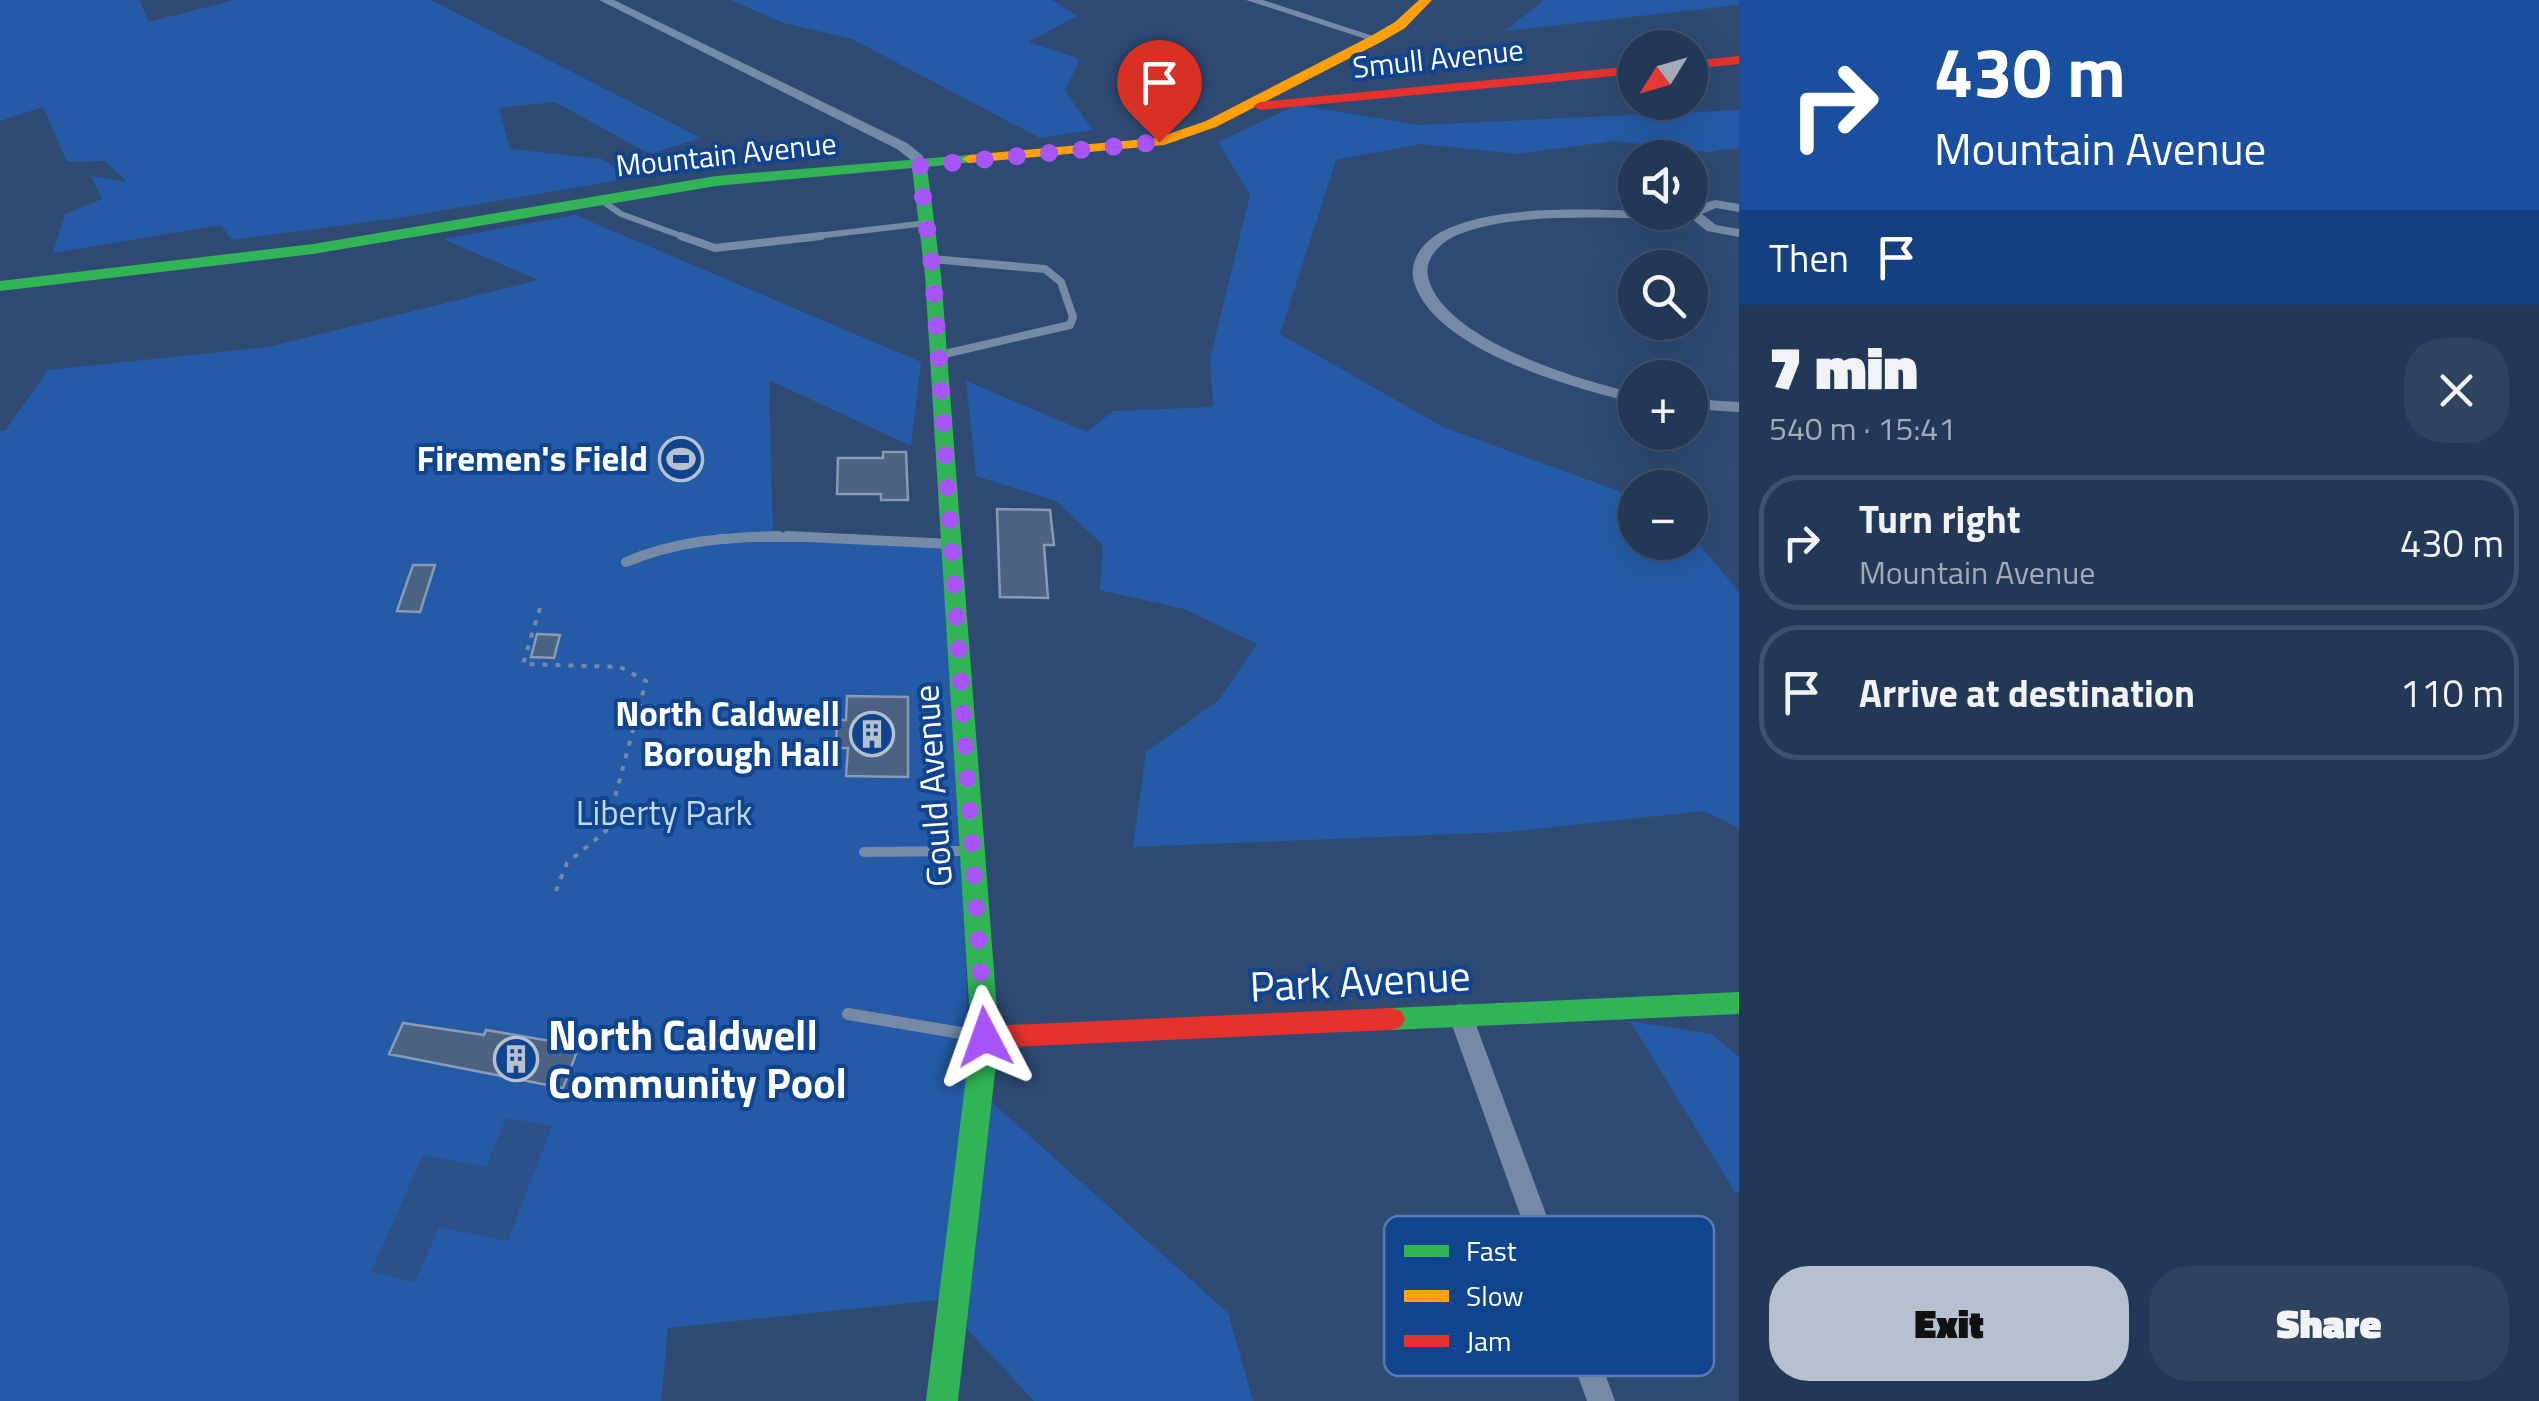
<!DOCTYPE html>
<html lang="en">
<head>
<meta charset="utf-8">
<style>
	:root { --surface:#223856; --page:#2e4360; --text:#f1f3f6; --muted:#a2acb9; --line:#3f526c; --accent:#b6c0ce }
	body { margin:0; font-family:"Titillium Web",sans-serif; background:var(--page); color:var(--text); height:100vh; display:flex; flex-direction:column; font-size:38px; white-space:nowrap }
	* { box-sizing:border-box; margin:0 }
	p { font-size:32px; color:var(--muted) }
	.icon { flex:none; width:55px; height:55px; fill:none; stroke:currentColor; stroke-width:2; stroke-linecap:round; stroke-linejoin:round }
	.map { position:relative; flex:1; overflow:hidden }
	.sheet { display:flex; flex-direction:column; background:var(--surface); width:800px }
	.sheet>* { flex:none }
	.banner { background:#1a4fa0; color:#fff; overflow:hidden }
	.needle { width:65px; rotate:233deg }
	.tools { position:absolute; left:1618px; top:30px; display:grid; gap:20px }
	.tools a { display:grid; place-items:center; width:90px; height:90px; border-radius:50%; background:var(--surface); box-shadow:0 10px 40px #0002,0 0 0 2px var(--line); font-size:50px }
	.pin { position:absolute; display:grid; place-items:center; width:85px; height:85px; color:#fff; margin:-102px -42px; border-radius:50% 50% 50% 0; rotate:-45deg; box-shadow:0 0 10px #0007 }
	.pin .icon { rotate:45deg }
	.me { position:absolute; width:110px; margin:-55px; rotate:356deg; stroke-linejoin:round; filter:drop-shadow(0 0 8px #0008) }
	.turn { display:flex; align-items:center; gap:35px; height:210px; padding:0 30px; font-size:45px }
	.turn .icon { width:130px; height:130px; stroke-width:2.5 }
	.turn b { display:block; font-size:70px; line-height:85px }
	.then { display:flex; align-items:center; height:95px; padding:0 30px; background:#0003; gap:20px; font-size:38px }
	.round { display:grid; place-items:center; flex:none; width:105px; height:105px; border-radius:40px; background:var(--page) }
	.overview { display:flex; align-items:center; justify-content:space-between; height:170px; padding:0 30px }
	h1 { font-size:60px; font-weight:800; line-height:75px }
	.action { display:flex; gap:20px; margin-top:auto; padding:20px 30px }
	.action a { flex:1; height:115px; border-radius:40px; background:var(--accent); color:#111; font-size:40px; font-weight:800; line-height:115px; text-align:center }
	.action a+a { background:var(--page); color:var(--text) }
	ul { padding:0; list-style:none }
	li { display:flex; align-items:center; gap:30px; height:135px; margin:0 20px 15px; padding:0 10px; border:5px solid var(--line); border-radius:40px }
	li div { flex:1 }
	li b { display:block; font-size:38px }
	li em { font-style:normal }
	main { display:flex; flex:1; min-height:0 }
	.map>svg:first-child { display:block }
</style>
</head>
<body>
<main>
<div class="map">
<svg width="1739" height="1401" viewBox="0 0 1739 1401">
	<rect width="100%" height="100%" fill="#2e4a72"/>
	<path fill="#245aa6" d="M0 0H139L149 22 234 0H431L701 138 650 154 555 102 499 108 510 149 602 159 632 178 398 218 232 240 221 225 53 253 65 214 102 199 91 176 127 182 105 161 67 162 43 107 0 121Z
		M730 0H1052L1077 16 1028 42 1080 59 1065 91 1093 130 1040 138 852 39 784 23Z
		M1544 0H1739V5L1505 31Z
		M1297 105 1420 125 1739 110V148L1706 152 1614 141 1516 154 1421 144 1336 160 1280 334 1443 427 1635 497V542H1690V533L1739 592V828L1704 811 1507 832 1133 847 1146 752 1219 700 1257 644 1184 609 1100 590 1103 545 1056 501 976 476 966 381 1087 432 1113 411 1213 407 1210 359 1250 195 1218 142Z
		M575 215 921 362 911 446 769 380 773 535 952 541 970 1083 1228 1313 1253 1401H1034L940 1300 668 1328 661 1401H0V431H5L48 370 268 347 538 280 443 239Z
		M1630 1021 1711 1034 1739 1057V1192H1735Z"/>
	<path fill="#2c5188" d="M506 1118 552 1126 508 1241 439 1227 415 1282 371 1272 423 1155 486 1167Z"/>
	<path fill="#4b6282" stroke="#899bb4" stroke-width="2.5" d="M883 452H906L908 500H881V494H837L838 458H883Z
		M997 509 1050 510 1054 545H1044L1048 598 1000 597Z
		M413 565H435L420 612 397 611Z
		M537 634 560 635 554 658 531 657Z
		M847 696 908 697V777L846 776 848 748H836L837 720H846Z
		M403 1023 484 1035 486 1030 579 1046 563 1088 389 1054Z"/>
	<g fill="none" stroke-linecap="round" stroke-linejoin="round">
		<path stroke="#758aa5" stroke-width="4" stroke-dasharray="5 8" stroke-linecap="butt" d="M540 608 523 664 620 667 646 681 606 831 567 863 555 893"/>
		<path stroke="#758aa5" stroke-width="6" d="M601 200 621 214 687 238
			M800 238 927 223"/>
		<path stroke="#758aa5" stroke-width="8" d="M681 236 715 248 821 236
			M932 259 1045 269 1061 282 1073 317 1070 325 940 355
			M720 538H853"/>
		<path stroke="#758aa5" stroke-width="10" d="M787 536 951 544
			M626 562C676 541 725 537 779 536
			M864 852 968 851"/>
		<path stroke="#758aa5" stroke-width="12" d="M848 1014 979 1036"/>
		<path fill="#758aa5" fill-rule="evenodd" d="M599 0H614L907 143 922 155 926 166 914 169 911 160 897 149Z
			M1246 0H1263L1382 39 1372 41Z
			M1715 200 1739 204V212L1716 208 1702 214 1716 225 1739 229V237L1707 231 1692 219C1624 220 1516 209 1455 236 1439 244 1424 259 1428 277 1443 340 1579 380 1635 393V403C1573 388 1434 350 1414 282 1408 261 1423 242 1441 232 1503 199 1622 212 1690 212L1691 207Z
			M1690 399 1739 402V412L1690 409Z
			M1460 1004 1468 1007 1472 1014 1615 1401H1587L1448 1014 1452 1007Z"/>
		<path fill="#30b455" fill-rule="evenodd" d="M969 155 974 156V162L927 167 941 275 999 1037 958 1401H926L971 1037 925 275 912 168 716 186 313 254 0 291V281L313 244 716 176Z
			M1739 992V1014L1391 1030 1381 1027 1377 1019 1381 1011 1391 1008Z"/>
		<path fill="#ff9f0a" fill-rule="evenodd" d="M1419 0H1432L1405 28 1381 42 1216 127 1164 145 969 163 962 159 969 155 1157 138 1206 121 1371 36 1395 22Z"/>
		<path fill="#e5322d" fill-rule="evenodd" d="M1739 56V64L1690 69V61Z
			M1635 66V74L1260 110 1253 106 1260 102Z
			M1391 1008 1401 1011 1405 1019 1401 1027 1391 1030 985 1048 975 1045 971 1037 975 1029 985 1026Z"/>
	</g>
	<g fill="none" stroke-linecap="round" stroke-linejoin="round">
		<path stroke="#a855f7" stroke-width="18" stroke-dasharray="0 32.4" d="M985 1037 933 274 919 166 1159 142"/>
	</g>
	<defs>
		<symbol id="stadium-ring" viewBox="-11 -11 22 22"><circle r="9.5" fill="#11448f" stroke="#b6c0ce" stroke-width="1.5"/><path d="M0-5a6.5 5 0 1 0 0 10a6.5 5 0 1 0 0-10ZM-3.5-1.8h7v3.6h-7Z" fill="#b6c0ce"/></symbol>
		<symbol id="building-ring" viewBox="-11 -11 22 22"><circle r="9.5" fill="#11448f" stroke="#b6c0ce" stroke-width="1.5"/><path d="M-4-6H4V6H1V3H-1V6H-4ZM-2.5-4.3h1.7v1.8h-1.7ZM.8-4.3h1.7v1.8H.8ZM-2.5-1h1.7V.8h-1.7ZM.8-1h1.7V.8H.8Z" fill="#b6c0ce"/></symbol>
	</defs>
	<g fill-rule="evenodd">
		<use href="#stadium-ring" x="656" y="434" width="50" height="50"/>
		<use href="#building-ring" x="847" y="709" width="50" height="50"/>
		<use href="#building-ring" x="491" y="1034" width="50" height="50"/>
	</g>
	<g text-anchor="middle" stroke-width="8" stroke-linejoin="round" paint-order="stroke">
		<g font-size="30" fill="#fff" stroke="#11448f">
			<text transform="translate(1438 59) rotate(-6)" y="10">Smull Avenue</text>
			<text transform="translate(726 155) rotate(-6)" y="10">Mountain Avenue</text>
		</g>
		<g font-size="35" font-weight="bold" fill="#fff" stroke="#11448f" text-anchor="end">
			<text x="648" y="471">Firemen's Field</text>
			<text x="840" y="726">North Caldwell<tspan x="840" dy="40">Borough Hall</tspan></text>
		</g>
		<g font-size="35" fill="#fff" stroke="#11448f">
			<text transform="translate(933 786) rotate(-94)" y="12">Gould Avenue</text>
		</g>
		<g font-size="35" fill="#c1dafd" stroke="#11448f">
			<text x="664" y="825">Liberty Park</text>
		</g>
		<g font-size="42" fill="#fff" stroke="#11448f">
			<text transform="translate(1360 981) rotate(-3)" y="15">Park Avenue</text>
		</g>
		<g font-size="42" font-weight="bold" fill="#fff" stroke="#11448f" text-anchor="start">
			<text x="548" y="1050">North Caldwell<tspan x="548" dy="48">Community Pool</tspan></text>
		</g>
	</g>
	<rect x="1384" y="1216" width="330" height="160" rx="15" fill="#11448f" stroke="#587cb1" stroke-width="2.5"/>
	<rect x="1404" y="1245" width="45" height="12" fill="#30b455"/>
	<rect x="1404" y="1290" width="45" height="12" fill="#ff9f0a"/>
	<rect x="1404" y="1335" width="45" height="12" fill="#e5322d"/>
	<g font-size="28" fill="#fff">
		<text x="1466" y="1261">Fast</text>
		<text x="1466" y="1306">Slow</text>
		<text x="1466" y="1351">Jam</text>
	</g>
</svg>
<div class="tools">
<a><svg class="needle" viewBox="-14 -14 28 28"><path d="M0-13l5 13h-10z" fill="#e53935"/><path d="M0 13l5-13h-10z" fill="#a2acb9"/></svg></a>
<a><svg class="icon" aria-label="sound" viewBox="0 0 24 24"><path d="M4 9h4l5-4v14l-5-4H4zM17 9q2 3 0 6"/></svg></a>
<a><svg class="icon" aria-label="search" viewBox="0 0 24 24"><circle cx="10" cy="10" r="6"/><path d="M15 15l6 6"/></svg></a>
<a>+</a>
<a>−</a>
</div>
<div class="pin" style="left:1159px;top:142px;background:#d93025"><svg class="icon" aria-label="arrive" viewBox="0 0 24 24"><path d="M6 21V4h12l-3 4 3 4H6"/></svg></div>
<svg class="me" style="left:985px;top:1037px" viewBox="-20 -20 40 40"><path d="M0-17L14 15 0 8-14 15z" fill="#a855f7" stroke="#fff" stroke-width="4"/></svg>
</div>
<section class="sheet">
<div class="banner">
<div class="turn"><svg class="icon" aria-label="right" viewBox="0 0 24 24"><path d="M7 20v-9h11M14 6l5 5-5 5"/></svg><div><b>430 m</b>Mountain Avenue</div></div>
<div class="then">Then<svg class="icon" aria-label="arrive" viewBox="0 0 24 24"><path d="M6 21V4h12l-3 4 3 4H6"/></svg></div>
</div>
<div class="overview"><div><h1>7 min</h1><p>540 m · 15:41</p></div><a class="round"><svg class="icon" aria-label="close" viewBox="0 0 24 24"><path d="M6 6l12 12M18 6L6 18"/></svg></a></div>
<ul>
<li><svg class="icon" aria-label="right" viewBox="0 0 24 24"><path d="M7 20v-9h11M14 6l5 5-5 5"/></svg><div><b>Turn right</b><p>Mountain Avenue</p></div><em>430 m</em></li>
<li><svg class="icon" aria-label="arrive" viewBox="0 0 24 24"><path d="M6 21V4h12l-3 4 3 4H6"/></svg><div><b>Arrive at destination</b></div><em>110 m</em></li>
</ul>
<div class="action"><a>Exit</a><a>Share</a></div>
</section>
</main>
</body>
</html>
